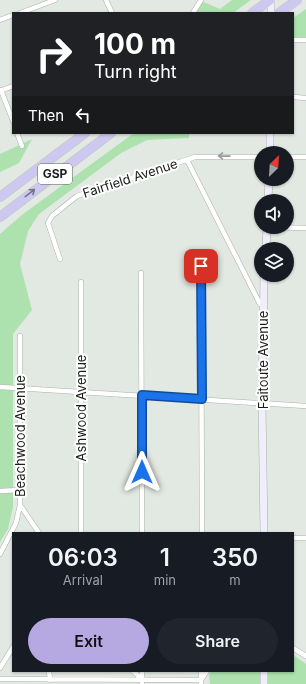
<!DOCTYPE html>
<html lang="en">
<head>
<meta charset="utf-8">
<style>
	:root { --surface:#171b24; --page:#20242c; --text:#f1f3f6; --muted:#9ea1a6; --accent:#b6a8e1 }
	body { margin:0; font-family:Inter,sans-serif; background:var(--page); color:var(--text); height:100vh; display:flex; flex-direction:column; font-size:15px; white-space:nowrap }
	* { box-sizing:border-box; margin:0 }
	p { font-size:13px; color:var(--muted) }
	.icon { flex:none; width:22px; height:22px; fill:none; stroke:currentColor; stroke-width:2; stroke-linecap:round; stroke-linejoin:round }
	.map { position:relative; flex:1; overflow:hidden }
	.drawer { position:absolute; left:12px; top:532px; width:282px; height:140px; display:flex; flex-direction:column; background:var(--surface); border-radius:0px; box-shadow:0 1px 3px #0004 }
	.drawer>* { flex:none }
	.guide { position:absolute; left:12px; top:12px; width:282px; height:122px; border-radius:0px; box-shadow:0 1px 3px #0004; background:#202124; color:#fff; overflow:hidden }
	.needle { width:26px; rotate:25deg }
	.buttons { position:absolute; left:254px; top:146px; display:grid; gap:8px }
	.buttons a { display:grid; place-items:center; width:40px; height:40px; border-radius:50%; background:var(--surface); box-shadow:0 1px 3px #0004; font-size:20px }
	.pin { position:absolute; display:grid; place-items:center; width:34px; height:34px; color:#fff; margin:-17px; border-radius:8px; box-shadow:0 2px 6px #0006 }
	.me { position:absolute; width:44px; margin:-22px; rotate:0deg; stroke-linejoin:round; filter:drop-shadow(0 0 3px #0008) }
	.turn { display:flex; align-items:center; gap:14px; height:84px; padding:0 16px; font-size:18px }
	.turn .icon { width:52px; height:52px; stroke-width:2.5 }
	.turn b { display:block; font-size:28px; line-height:34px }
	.then { display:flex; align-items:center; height:38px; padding:0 16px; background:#0003; gap:8px; font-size:15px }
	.eta { display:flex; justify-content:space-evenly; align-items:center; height:68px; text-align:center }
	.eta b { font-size:24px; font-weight:600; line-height:28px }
	.button { display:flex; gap:8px; margin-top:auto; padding:8px 16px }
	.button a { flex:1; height:46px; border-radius:24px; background:var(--accent); color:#111; font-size:16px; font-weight:600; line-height:46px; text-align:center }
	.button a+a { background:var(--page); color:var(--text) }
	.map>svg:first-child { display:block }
</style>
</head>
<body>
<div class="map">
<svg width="306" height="684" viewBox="0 0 306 684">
	<rect width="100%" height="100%" fill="#e2e8e2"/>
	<path fill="#ade2af" d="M232 0H251L233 13H192L201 1 220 9Z
		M306 9V41H293V18Z
		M134 133H189V138L147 140 121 153 39 214 28 231 20 264 32 310 13 334V507L8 529 0 542V234L23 214Z
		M32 139 19 163 0 172V154Z
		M293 655 306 664V684H210L209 675 211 671H293Z"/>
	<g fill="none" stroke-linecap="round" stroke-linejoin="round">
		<defs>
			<path id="street" d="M106 0 112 13
				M20 13 55 0
				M193 13 201 0
				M0 20 13 15
				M293 40H306
				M1 90 13 121
				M0 91 13 86
				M293 97 306 98
				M17 133 22 146
				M287 157H306
				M187 160 260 304H263
				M267 227 306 228
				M60 259 48 223 52 216 77 196 195 157H261
				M201 266 202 533
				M141 273 142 533
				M81 282V533
				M0 387 306 406
				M0 491 20 490
				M20 505 39 533
				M293 538H306
				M0 554 16 523 20 505V336
				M293 648 306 656
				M0 668 13 647
				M49 671 50 680
				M133 671 142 679
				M201 671V684
				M0 679 201 680
				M201 680 207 671
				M142 684V671"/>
			<path id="secondary" d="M271 13V0
				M270 153V133
				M268 201 269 179
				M266 249 267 227
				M264 533 262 403 264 275
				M264 684V671"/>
			<path id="highway" d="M252 13 270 0
				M279 13 297 0
				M0 197 85 133
				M0 217 111 133"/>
		</defs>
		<use href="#street" stroke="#aab1ab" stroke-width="5.5"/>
		<use href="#secondary" stroke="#aab1ab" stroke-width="8"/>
		<use href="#highway" stroke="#c4c4c4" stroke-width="10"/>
		<use href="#street" stroke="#fff" stroke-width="4.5"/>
		<use href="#secondary" stroke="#f0eefa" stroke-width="7"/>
		<use href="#highway" stroke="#cdc8ef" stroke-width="9"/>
	</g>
	<defs><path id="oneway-shaft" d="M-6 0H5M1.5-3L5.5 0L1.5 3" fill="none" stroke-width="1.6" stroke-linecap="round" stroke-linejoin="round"/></defs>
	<use stroke="#989998" href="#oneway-shaft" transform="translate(224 156) rotate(-179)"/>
	<use stroke="#747285" href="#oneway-shaft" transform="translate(30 193) rotate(-38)"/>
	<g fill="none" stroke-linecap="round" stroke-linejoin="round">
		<defs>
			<path id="route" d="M142 472V395L202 399 201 266"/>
		</defs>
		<use href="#route" stroke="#114b97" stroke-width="10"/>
		<use href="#route" stroke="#1a73e8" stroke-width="7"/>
	</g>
	<g text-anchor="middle" stroke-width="4" stroke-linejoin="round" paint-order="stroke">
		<rect fill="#fff" stroke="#5f615f" stroke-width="1" x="38" y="164" width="34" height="20" rx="3"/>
		<g font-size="12" font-weight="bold" fill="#1b1d1b">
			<text x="55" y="178">GSP</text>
		</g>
		<g font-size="13" fill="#1b1d1b" stroke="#fff">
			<text transform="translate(130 178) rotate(-18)" y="5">Fairfield Avenue</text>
			<text transform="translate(263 360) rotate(-90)" y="5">Faitoute Avenue</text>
			<text transform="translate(81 408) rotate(-90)" y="5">Ashwood Avenue</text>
			<text transform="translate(20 436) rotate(-90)" y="5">Beachwood Avenue</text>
		</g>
	</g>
</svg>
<div class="buttons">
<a><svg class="needle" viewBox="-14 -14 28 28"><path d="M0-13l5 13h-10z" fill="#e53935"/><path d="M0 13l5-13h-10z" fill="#9ea1a6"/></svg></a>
<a><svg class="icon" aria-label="sound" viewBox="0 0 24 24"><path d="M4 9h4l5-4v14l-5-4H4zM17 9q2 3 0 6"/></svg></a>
<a><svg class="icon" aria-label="layers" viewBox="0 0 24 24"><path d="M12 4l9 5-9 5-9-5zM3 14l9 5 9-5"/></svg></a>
</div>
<div class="pin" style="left:201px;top:266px;background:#d93025"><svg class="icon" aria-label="arrive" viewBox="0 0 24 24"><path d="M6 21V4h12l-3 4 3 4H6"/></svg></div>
<svg class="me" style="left:142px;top:472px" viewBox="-20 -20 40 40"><path d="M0-17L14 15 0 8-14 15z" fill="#1a73e8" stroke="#fff" stroke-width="4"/></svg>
<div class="guide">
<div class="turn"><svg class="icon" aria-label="right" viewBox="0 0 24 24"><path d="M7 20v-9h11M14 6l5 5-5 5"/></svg><div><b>100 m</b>Turn right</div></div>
<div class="then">Then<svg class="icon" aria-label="left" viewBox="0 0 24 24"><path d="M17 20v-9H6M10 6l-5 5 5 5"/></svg></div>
</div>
<section class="drawer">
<div class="eta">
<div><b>06:03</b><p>Arrival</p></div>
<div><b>1</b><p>min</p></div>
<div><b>350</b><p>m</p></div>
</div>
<div class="button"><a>Exit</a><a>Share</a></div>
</section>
</div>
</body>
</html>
